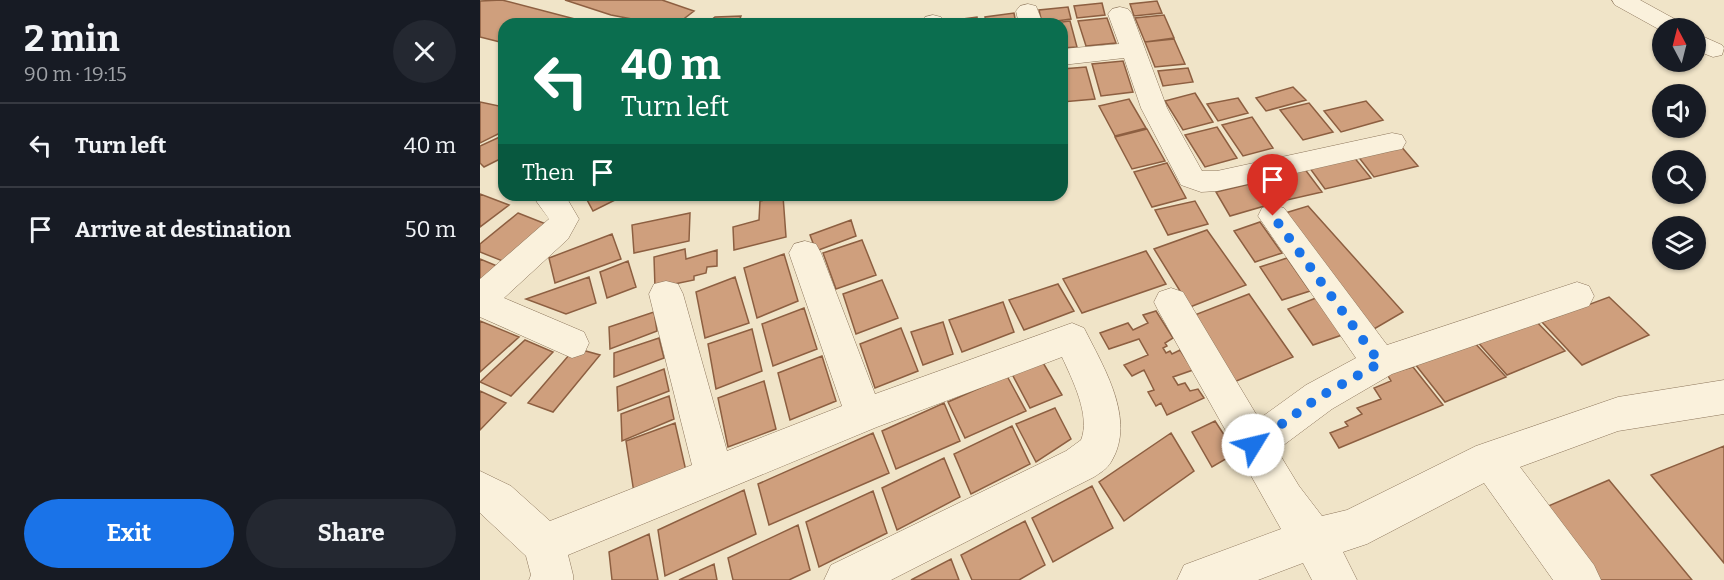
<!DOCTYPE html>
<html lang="en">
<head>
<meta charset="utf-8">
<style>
	:root { --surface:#171b24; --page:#242831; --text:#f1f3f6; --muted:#9ea1a6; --line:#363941; --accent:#1a73e8 }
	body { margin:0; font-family:Bitter,serif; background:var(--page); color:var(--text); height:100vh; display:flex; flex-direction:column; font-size:22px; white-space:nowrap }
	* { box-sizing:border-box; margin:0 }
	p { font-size:20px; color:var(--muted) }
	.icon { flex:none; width:33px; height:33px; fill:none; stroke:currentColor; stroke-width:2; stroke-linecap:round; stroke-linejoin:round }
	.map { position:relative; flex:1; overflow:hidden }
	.panel { display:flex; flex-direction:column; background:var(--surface); width:480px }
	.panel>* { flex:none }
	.guide { position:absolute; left:18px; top:18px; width:570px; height:183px; border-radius:18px; box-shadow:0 2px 4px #0004; background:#0b6e4f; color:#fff; overflow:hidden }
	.needle { width:39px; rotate:353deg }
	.controls { position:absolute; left:1172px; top:18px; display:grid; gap:12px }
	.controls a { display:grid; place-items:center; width:54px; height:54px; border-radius:50%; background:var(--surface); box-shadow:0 2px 4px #0004; font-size:30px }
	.pin { position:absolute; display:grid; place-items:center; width:51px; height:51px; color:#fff; margin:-62px -26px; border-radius:50% 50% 50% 0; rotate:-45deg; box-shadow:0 0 6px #0007 }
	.pin .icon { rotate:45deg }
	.me { position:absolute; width:66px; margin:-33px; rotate:54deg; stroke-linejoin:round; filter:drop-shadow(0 0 4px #0008) }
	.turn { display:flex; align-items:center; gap:21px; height:126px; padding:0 24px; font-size:27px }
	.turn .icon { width:78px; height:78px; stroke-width:2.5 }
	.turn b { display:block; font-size:42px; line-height:51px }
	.then { display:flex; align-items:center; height:57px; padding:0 24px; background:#0003; gap:12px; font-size:22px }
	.round { display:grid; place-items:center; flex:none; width:63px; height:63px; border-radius:32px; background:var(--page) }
	.headline { display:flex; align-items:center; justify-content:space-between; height:102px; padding:0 24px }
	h1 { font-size:36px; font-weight:700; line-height:45px }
	.primary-button { display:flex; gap:12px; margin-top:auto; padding:12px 24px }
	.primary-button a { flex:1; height:69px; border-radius:36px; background:var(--accent); color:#fff; font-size:24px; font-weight:700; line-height:69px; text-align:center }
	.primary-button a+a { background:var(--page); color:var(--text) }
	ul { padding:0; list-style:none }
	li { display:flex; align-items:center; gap:18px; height:84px; padding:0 24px; border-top:2px solid var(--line) }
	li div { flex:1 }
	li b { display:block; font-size:22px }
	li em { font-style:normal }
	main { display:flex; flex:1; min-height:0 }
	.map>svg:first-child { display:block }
</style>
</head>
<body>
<main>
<section class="panel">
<div class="headline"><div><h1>2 min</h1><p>90 m · 19:15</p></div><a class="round"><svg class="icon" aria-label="close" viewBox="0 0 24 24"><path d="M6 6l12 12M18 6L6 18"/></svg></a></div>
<ul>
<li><svg class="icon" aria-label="left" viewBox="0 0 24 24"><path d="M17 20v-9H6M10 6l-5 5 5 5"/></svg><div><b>Turn left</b></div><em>40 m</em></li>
<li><svg class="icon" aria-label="arrive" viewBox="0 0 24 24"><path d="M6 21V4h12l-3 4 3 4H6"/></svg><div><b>Arrive at destination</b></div><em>50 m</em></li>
</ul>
<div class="primary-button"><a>Exit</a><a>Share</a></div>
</section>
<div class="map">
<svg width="1244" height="580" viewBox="0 0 1244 580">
	<rect width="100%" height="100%" fill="#f0e4c8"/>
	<path fill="#cf9f7d" stroke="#8d5f41" stroke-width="1.5" d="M22 0 114 24H24V43L0 37V1Z
		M85 0H182L214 11 197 24H178L131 15Z
		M677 1 682 13 654 16 650 4Z
		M622 3 625 15 597 18 594 6Z
		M588 7 591 19 562 23 559 10Z
		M534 13 536 24H506L505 17Z
		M684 15 694 38 665 42 655 18Z
		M261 16 258 24H226L235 17Z
		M497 17 498 24H468V21Z
		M627 18 636 43 606 46 598 21Z
		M590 21 597 47 582 48V24H564Z
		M694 39 705 64 675 67 665 42Z
		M643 61 653 92 621 96 612 64Z
		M606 67 615 99 582 102V69Z
		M708 68 713 82 683 86 678 71Z
		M813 87 826 100 786 111 776 98Z
		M715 93 733 122 703 130 685 101Z
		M758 98 768 113 738 121 727 104Z
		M649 99 666 128 635 136 619 106Z
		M886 101 903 120 861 132 844 111Z
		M0 102 24 107V131L0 143Z
		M829 103 853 132 823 140 800 110Z
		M772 117 793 148 763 156 742 125Z
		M737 127 757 158 725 167 705 135Z
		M667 129 685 161 652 169 635 137Z
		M24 135V157L4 167 0 163V146Z
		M919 144 938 166 894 177 877 155Z
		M873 156 891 178 845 189 829 167Z
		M687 163 706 198 672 207 654 172Z
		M824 168 842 192 794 203 779 180Z
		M774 183 788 205 750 216 736 192Z
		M0 194 29 205 0 227Z
		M107 195H145L113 211 105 196Z
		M303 196 306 237 254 250 253 227 279 220 280 201Z
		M715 201 728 224 688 235 675 210Z
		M828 206 923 312 894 329 802 214Z
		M38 213 66 224 25 262 0 252V244Z
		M210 213 209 241 154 253 152 225Z
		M371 220 376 236 336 251 330 235Z
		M780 222 802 253 775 262 754 231Z
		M727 230 766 285 710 307 674 249Z
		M132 234 141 259 75 283 69 258Z
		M382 240 396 275 356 289 343 253Z
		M205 249 206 259 237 250V266L227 267 226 273 214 276V280L175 288 174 257Z
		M666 251 686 284 602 313 583 279Z
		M304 254 318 301 277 318 264 268Z
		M807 258 830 291 802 300 780 267Z
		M0 259 17 266 0 281Z
		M148 261 156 287 127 298 120 272Z
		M109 277 116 303 86 314 46 299Z
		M255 277 269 323 225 338 216 292Z
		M402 280 418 318 376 334 363 294Z
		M578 284 594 311 544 330 529 300Z
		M769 294 813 357 754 382 712 316Z
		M1129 297 1169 335 1102 365 1062 322Z
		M836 298 862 335 833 345 808 309Z
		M523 302 534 332 482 352 469 320Z
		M324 308 337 349 293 366 282 324Z
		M676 311 693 338 685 343 687 346 683 348 686 353 690 351 692 354 700 350 713 370 693 377 698 385 705 383 710 391 718 389 724 398 687 415 681 403 676 406 668 392 674 390 664 370 652 376 644 365 668 355 659 339 629 349 620 333 648 323 653 330 668 323 663 315Z
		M174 312 177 331 130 349 129 327Z
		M1051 316 1085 351 1027 375 995 339Z
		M0 321 39 337 0 372Z
		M463 322 473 354 443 365 431 332Z
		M421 328 438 371 395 388 380 344Z
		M272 329 282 371 236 389 228 344Z
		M179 338 184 358 134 377V353Z
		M45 340 73 352 31 396 0 382Z
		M993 341 1026 377 965 402 935 364Z
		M95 348 120 355 73 412 48 403Z
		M342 356 356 401 310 420 298 373Z
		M562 361 582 395 550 408 532 374Z
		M933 367 963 405 859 448 850 433 868 426 865 422 882 414 877 408 901 399 894 388 911 381 907 374Z
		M184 369 189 391 138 411 137 387Z
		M527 376 546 411 485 438 468 402Z
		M284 381 296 429 248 447 238 398Z
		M0 391 26 403 0 430Z
		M189 396 194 419 142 441 141 414Z
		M464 403 480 441 416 469 402 431Z
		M575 408 591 439 556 462 536 424Z
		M735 421 756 453 732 467 712 432Z
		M195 423 206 471 154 493 146 441Z
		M532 426 550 464 491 494 474 454Z
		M393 433 409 473 289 525 278 484Z
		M691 433 714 471 644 521 619 482Z
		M1244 446V563L1171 475Z
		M464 458 480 497 417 530 402 488Z
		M1129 480 1212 580H1110L1059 510Z
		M612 486 633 528 573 562 552 518Z
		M264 490 276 534 185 576 178 530Z
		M393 491 407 533 339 567 326 522Z
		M545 521 565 565 539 580H492L481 555Z
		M318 525 330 570 309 580H253L248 558Z
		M169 534 178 580H132L129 552Z
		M471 559 479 580H431Z
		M234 564 237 580H199Z"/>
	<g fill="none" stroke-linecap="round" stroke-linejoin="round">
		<defs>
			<path id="minor" d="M1132 0H1160L1202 23 1206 28H1182V31L1135 5Z
				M548 4 556 6 563 24H539L536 11 540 6Z
				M640 7 648 9 652 14 687 108 722 171H737L912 133 922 135 926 142 922 149 912 151 737 191 721 192 701 185 661 108 644 58 582 65V49L639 44 628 14 632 9Z
				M453 15 461 17 465 24H441L445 17Z
				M1215 33 1242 45 1244 48 1242 55 1233 57 1215 50Z
				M52 195H85L99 219 88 239 24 298 104 332 109 343 104 354 92 358 0 317V279L69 219Z
				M793 205 804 208 907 345 1097 282 1109 286 1114 296 1109 306 912 374 852 409 797 450 819 486 842 516 867 510 996 446 1138 397 1244 380V414L1138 431 1040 467 1114 565 1121 580H1073L1004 483 887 544 863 552 877 580H832L823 563 778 580H697L704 565 801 529 679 312 674 302 679 292 691 288 703 292 779 419 826 385 876 358 778 216 782 208Z
				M325 241 336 244 341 253 395 394 592 323 604 328C623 366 657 420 631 462 627 469 620 473 614 477L411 580H344L351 565 586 451 601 440C611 416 592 379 582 357L397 427 88 555 93 575V580H49L51 575 46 556 0 513V471L31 486 70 521 212 465 169 294 174 284 186 281 198 284 203 294 247 451 362 406 309 253 314 244Z"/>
		</defs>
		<use href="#minor" stroke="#8d765c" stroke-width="1"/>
		<use href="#minor" fill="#faf1dc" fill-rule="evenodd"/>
	</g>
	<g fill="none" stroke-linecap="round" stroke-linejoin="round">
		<path stroke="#1a73e8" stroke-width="10" stroke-dasharray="0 18" d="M773 445 839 397 900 363 793 216"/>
	</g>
</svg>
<div class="controls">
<a><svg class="needle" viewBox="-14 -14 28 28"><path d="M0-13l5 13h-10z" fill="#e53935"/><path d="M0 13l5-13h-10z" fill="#9ea1a6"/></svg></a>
<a><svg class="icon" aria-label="sound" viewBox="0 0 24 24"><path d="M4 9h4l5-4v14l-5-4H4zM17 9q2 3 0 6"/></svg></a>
<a><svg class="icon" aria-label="search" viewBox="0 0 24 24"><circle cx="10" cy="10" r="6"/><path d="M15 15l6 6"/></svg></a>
<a><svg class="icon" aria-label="layers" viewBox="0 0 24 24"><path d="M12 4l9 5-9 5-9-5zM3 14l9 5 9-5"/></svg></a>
</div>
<div class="pin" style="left:793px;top:216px;background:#d93025"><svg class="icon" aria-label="arrive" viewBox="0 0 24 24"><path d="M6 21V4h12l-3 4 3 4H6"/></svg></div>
<svg class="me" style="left:773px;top:445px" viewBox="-20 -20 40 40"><circle r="19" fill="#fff"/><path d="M0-13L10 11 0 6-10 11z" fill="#1a73e8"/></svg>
<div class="guide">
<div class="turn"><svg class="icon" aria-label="left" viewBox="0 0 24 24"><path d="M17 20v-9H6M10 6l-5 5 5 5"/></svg><div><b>40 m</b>Turn left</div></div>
<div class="then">Then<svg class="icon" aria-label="arrive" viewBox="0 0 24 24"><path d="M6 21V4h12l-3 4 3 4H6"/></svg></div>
</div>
</div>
</main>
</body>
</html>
